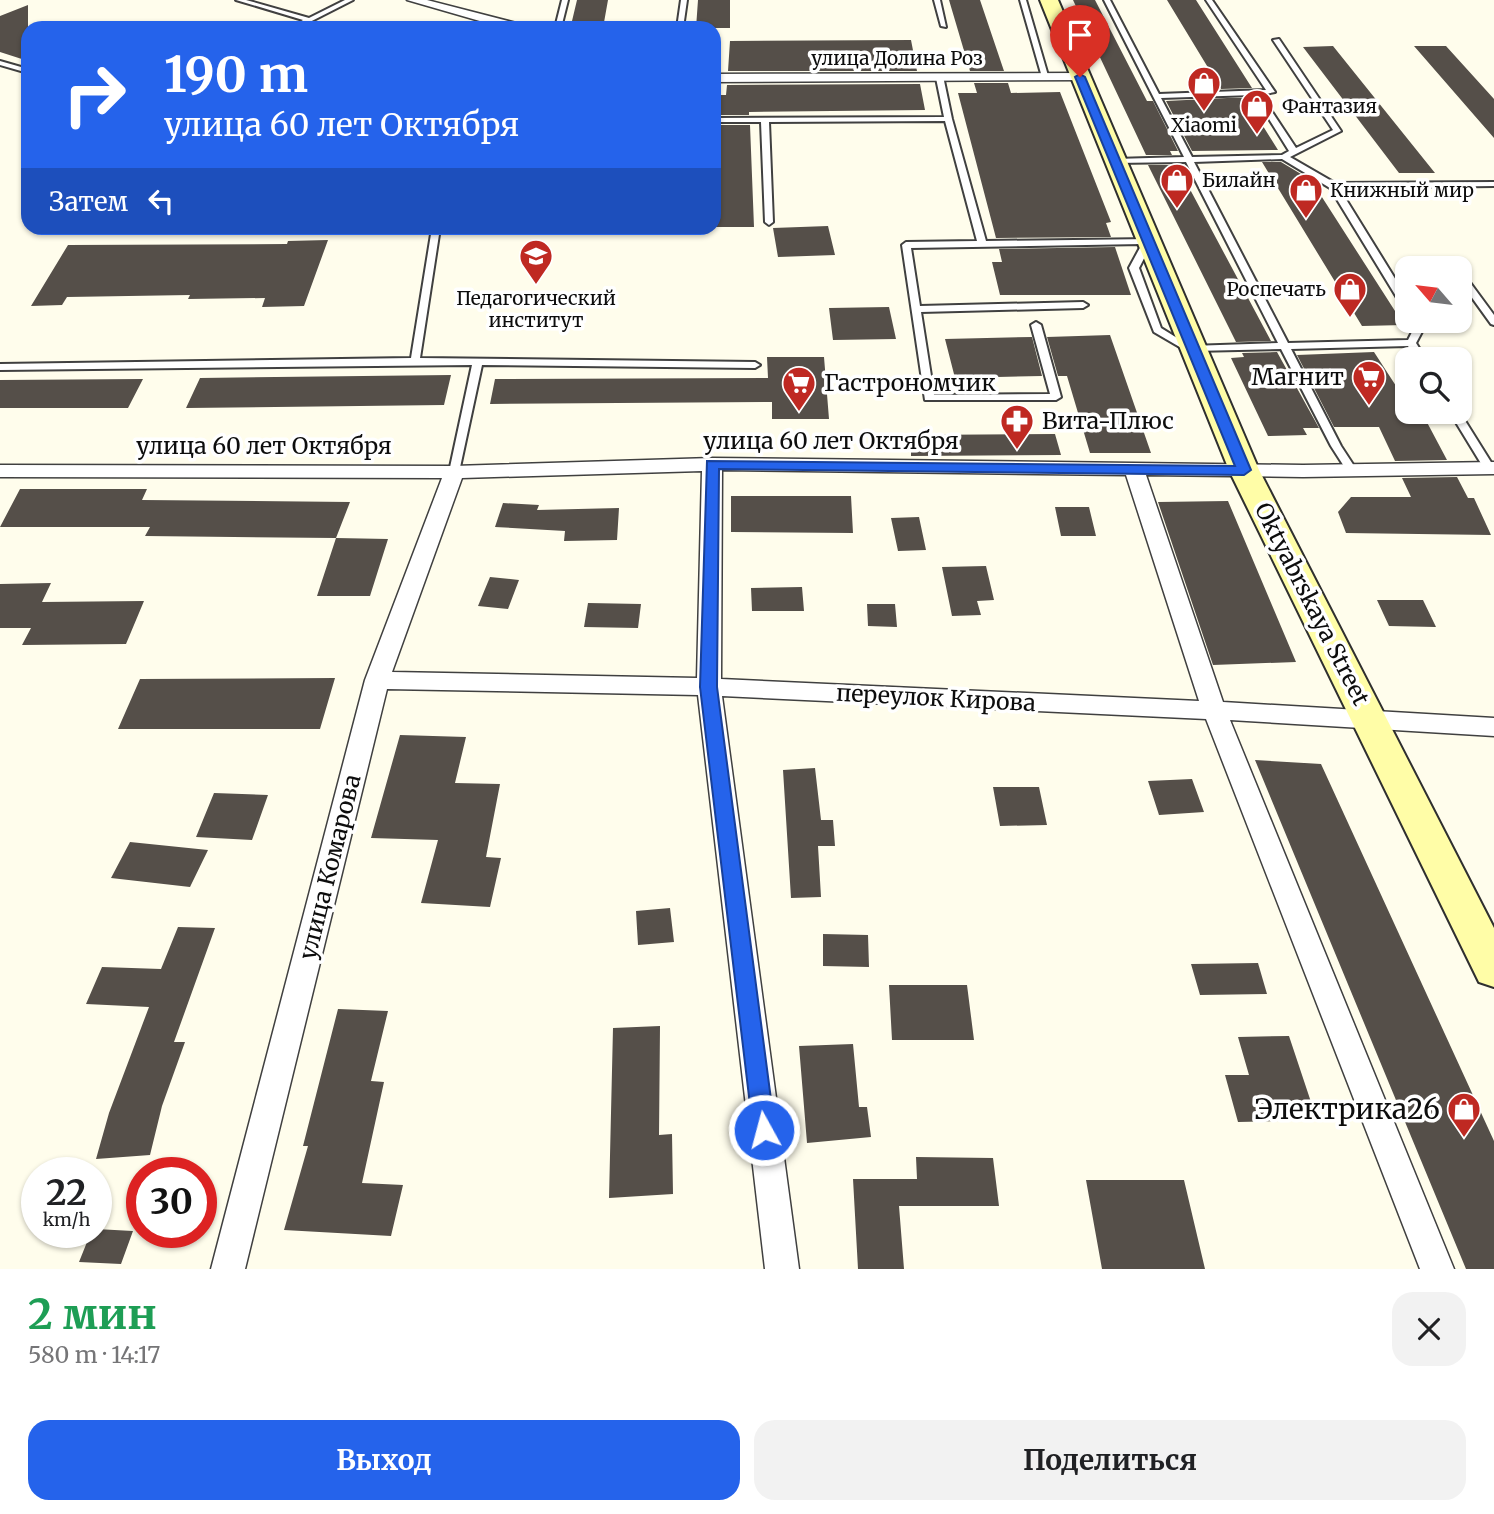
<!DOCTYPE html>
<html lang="ru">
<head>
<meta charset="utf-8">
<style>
	:root { --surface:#fff; --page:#f2f2f2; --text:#202124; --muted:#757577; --accent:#2563eb }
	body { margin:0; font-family:Merriweather,serif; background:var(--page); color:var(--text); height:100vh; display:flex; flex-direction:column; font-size:26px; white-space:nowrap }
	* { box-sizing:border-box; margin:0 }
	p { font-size:23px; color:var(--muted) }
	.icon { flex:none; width:38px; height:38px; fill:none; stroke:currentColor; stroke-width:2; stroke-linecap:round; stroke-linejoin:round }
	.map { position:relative; height:1269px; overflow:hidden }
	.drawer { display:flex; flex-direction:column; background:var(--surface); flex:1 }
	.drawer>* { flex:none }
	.hud { position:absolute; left:21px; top:21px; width:700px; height:214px; border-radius:21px; box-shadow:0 2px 5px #0004; background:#2563eb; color:#fff; overflow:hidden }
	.needle { width:46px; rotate:298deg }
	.tools { position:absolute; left:1395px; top:256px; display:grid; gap:14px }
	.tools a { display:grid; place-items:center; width:77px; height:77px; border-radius:14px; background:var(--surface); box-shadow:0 2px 5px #0004; font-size:35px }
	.speed { position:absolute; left:21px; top:1157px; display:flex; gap:14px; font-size:35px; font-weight:700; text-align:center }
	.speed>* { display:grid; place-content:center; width:91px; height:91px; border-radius:50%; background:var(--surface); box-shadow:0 2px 5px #0004; line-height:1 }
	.speed small { font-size:18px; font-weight:400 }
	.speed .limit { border:10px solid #d22; background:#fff; color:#111 }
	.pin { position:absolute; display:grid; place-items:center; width:60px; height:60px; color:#fff; margin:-72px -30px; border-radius:50% 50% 50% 0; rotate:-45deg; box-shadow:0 0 7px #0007 }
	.pin .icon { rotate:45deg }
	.me { position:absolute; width:77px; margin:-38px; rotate:353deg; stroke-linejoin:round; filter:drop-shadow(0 0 5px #0008) }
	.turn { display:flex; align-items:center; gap:24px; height:147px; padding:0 28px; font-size:32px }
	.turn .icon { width:91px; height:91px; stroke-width:2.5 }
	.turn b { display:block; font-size:49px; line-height:60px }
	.then { display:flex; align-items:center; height:66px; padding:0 28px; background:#0003; gap:14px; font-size:26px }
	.round { display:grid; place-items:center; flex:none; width:74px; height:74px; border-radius:21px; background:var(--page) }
	.summary { display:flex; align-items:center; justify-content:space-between; height:119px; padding:0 28px }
	h1 { font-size:42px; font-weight:700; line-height:52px; color:#1e9e55 }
	.action { display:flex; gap:14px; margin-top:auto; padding:14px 28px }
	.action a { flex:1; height:80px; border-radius:21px; background:var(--accent); color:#fff; font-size:28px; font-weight:700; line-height:80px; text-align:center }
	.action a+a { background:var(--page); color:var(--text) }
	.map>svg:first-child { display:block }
</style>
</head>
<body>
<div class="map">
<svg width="1494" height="1269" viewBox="0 0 1494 1269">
	<rect width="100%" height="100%" fill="#fffdec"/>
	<path fill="#554f49" d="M577 0H608L603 28 572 21Z
		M698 0H730V28H696Z
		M949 0H980L1004 71H970Z
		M1073 0H1095L1147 101H1153L1178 151H1170L1172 155H1146Z
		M1167 0H1196L1252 88 1221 89Z
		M28 5V61L0 52V16Z
		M911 40 917 71H728L730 41Z
		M1333 46 1435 173H1399L1303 47Z
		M1414 46H1446L1494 99V138Z
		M974 83H1008L1011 93 1060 92 1111 222 1106 223 1111 237 996 238 958 93H977Z
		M920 84 925 110 749 112V115H714V95H726L727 85Z
		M1227 98H1253L1260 110H1253L1278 150 1192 151 1166 101Z
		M714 125H750L754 227H714Z
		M1262 162H1281L1311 180 1404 325 1362 326Z
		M1148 165H1177L1271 341 1236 342Z
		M828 226 835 255 778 257 773 228Z
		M328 240 304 306 262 307 265 298 188 299 190 295 67 297 62 305 31 306 68 245 287 244 288 241Z
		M1115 247 1131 295H1000L992 262H1002L999 249Z
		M889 307 896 339 833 340 829 308Z
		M1110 335 1151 453H1090L1067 376H1058L1047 337Z
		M1032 337 1042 376 955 378 945 339Z
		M1277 352 1319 428H1303L1307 435 1268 436 1231 358 1244 357 1242 353Z
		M1374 352 1398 389H1407V411H1421L1447 460 1395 461 1379 427H1334L1297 355Z
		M767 357H824L829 419H772V402L490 404 495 379 768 378Z
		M451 375 444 405 186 408 200 378Z
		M143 379 128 408H0V380Z
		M1055 434 1061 455 911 456V435Z
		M1457 477 1468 498H1474L1491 535 1346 533 1338 512 1351 497H1411L1402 478Z
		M20 489H147L142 500 350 502 336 538 145 536 150 527H0Z
		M731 496H851L853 533 731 532Z
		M1228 501 1296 662 1213 665 1158 502Z
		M503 503 539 505 537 510 619 508 617 540 564 541 565 531 495 527Z
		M1055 507H1089L1096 536H1061Z
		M919 517 926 550 898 551 891 518Z
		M336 538 388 539 370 596H317Z
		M986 566 994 600 977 601 981 615 952 616 942 567Z
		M490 577 519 580 508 609 478 606Z
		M51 583 42 602 144 601 126 644 22 645 31 628H0V584Z
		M802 587 804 611H752L751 588Z
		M1377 600H1423L1436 627 1389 626Z
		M588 603 641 604 638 628 584 627Z
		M867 604H895L897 627 868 626Z
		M335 678 320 729H118L140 679Z
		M400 735 466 737 455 783 500 784 486 857 501 858 490 907 421 903 438 840 371 838Z
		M1255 760 1321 764 1494 1141V1269H1466Z
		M815 768 821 820H833L835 846H818L821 897 791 898 783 770Z
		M1192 779 1204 812 1159 815 1148 781Z
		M993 787H1039L1047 825 1000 826Z
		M214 793 268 795 252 840 196 837Z
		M130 842 208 850 190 887 111 878Z
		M670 908 674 942 638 945 636 911Z
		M178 927 215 928 174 1042H185L162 1106 150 1155 96 1159 109 1113 149 1007 86 1004 102 967 161 969Z
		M823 934 868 935 869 967 823 966Z
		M1258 963 1267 994 1200 995 1191 964Z
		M889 985H967L974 1040H892Z
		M338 1009 388 1011 371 1081 384 1082 362 1183 403 1185 391 1236 284 1230 308 1146H303Z
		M660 1026 659 1135 672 1134 673 1194 609 1198 613 1028Z
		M1289 1036 1317 1120 1238 1122 1225 1075H1249L1238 1037Z
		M853 1044 859 1107H867L871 1137 807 1143 799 1046Z
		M916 1157 993 1158 999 1206H899L904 1269H858L853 1179H917Z
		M1086 1180H1184L1205 1269H1102Z
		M96 1229 133 1231 121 1264 79 1262 91 1232H96Z"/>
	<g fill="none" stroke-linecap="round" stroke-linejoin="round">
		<defs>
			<path id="lane" d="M236 0H246L309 18 345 0H353L298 28H290L303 20Z
				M562 0H568L561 28H555Z
				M681 0H687L683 28H677Z
				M934 0H940L946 27 941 26Z
				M1020 0H1026L1049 79 1042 77Z
				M1104 0H1110L1159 94 1266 90 1206 0H1212L1275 92 1261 95 1296 148 1333 130 1273 40 1279 39 1341 131 1290 157 1335 183 1494 182V186L1339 188 1407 298V309L1402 306 1330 188 1282 159 1194 162 1288 343 1408 340 1415 326 1411 320H1421L1425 326 1416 343 1426 359H1416L1408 346 1291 349 1341 446 1356 469 1355 471H1347L1331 446 1281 349 1194 351 1190 353 1154 332 1129 268 1142 244 911 248 920 306 1083 302 1088 305 1083 308 921 312 934 395 1050 394 1031 325 1036 322 1041 325 1061 397 1056 400H925L902 245 906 242 977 241 945 121 769 122 773 222 769 225 765 222 761 122H714V118L944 117 936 78 943 76 952 119 986 241 1152 239 1153 241 1139 268 1161 328 1190 346 1278 343 1186 162 1115 163 1111 161 1115 159 1184 157ZM1254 95 1289 151 1282 155 1192 157 1161 98Z
				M0 61 28 69V73L0 65Z
				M432 228H440L420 358 755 362 760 365 755 368 482 365 459 472 454 475 449 472 472 365 0 370V364L411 358Z
				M1460 272 1463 273 1494 315V325L1491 324 1460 281Z
				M1449 411H1459L1494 467 1493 470H1485Z"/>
			<path id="street" d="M407 0H427L524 25 525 28H504Z
				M1080 73 1087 77 1085 80 714 82V74Z
				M712 458 1303 465 1494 462V474L1303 477 1146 475 1223 702 1494 718V736L1230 720 1454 1269H1420L1206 719 722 696 799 1269H765L698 695 387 689 245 1269H211L365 680 442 478 0 477V465L454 466ZM722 470 1126 475 1199 701 721 679ZM702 471 697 678 392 672 462 478Z"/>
			<path id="secondary" d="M1040 0H1058L1259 470 1494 928V987L1479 982 1229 470Z"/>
		</defs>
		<use href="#lane" stroke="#404040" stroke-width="4"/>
		<use href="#street" stroke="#404040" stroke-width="3"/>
		<use href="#secondary" stroke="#2f2f2f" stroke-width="4"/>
		<use href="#lane" fill="#fff" fill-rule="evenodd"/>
		<use href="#street" fill="#fff" fill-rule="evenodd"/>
		<use href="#secondary" fill="#fffda7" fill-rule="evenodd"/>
	</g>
	<path fill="#2563eb" stroke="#184099" stroke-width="2" d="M1080 74 1085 77 1251 470 1244 475 719 469 717 687 775 1130 772 1138 764 1141 757 1138 753 1130 700 687 707 461 1235 466 1075 77Z"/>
	<defs>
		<symbol id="shop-pin" viewBox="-11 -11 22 30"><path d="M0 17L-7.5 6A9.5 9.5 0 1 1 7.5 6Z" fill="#bf2922" stroke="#fff"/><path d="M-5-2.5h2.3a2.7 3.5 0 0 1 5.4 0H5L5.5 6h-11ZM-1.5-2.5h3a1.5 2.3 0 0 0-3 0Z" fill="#fff"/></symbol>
		<symbol id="university-pin" viewBox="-11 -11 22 30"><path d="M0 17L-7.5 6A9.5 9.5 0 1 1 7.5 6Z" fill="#bf2922" stroke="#fff"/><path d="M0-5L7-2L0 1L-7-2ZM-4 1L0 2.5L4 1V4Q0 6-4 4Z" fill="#fff"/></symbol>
		<symbol id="supermarket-pin" viewBox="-11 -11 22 30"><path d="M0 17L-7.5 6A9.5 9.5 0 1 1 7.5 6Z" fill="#bf2922" stroke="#fff"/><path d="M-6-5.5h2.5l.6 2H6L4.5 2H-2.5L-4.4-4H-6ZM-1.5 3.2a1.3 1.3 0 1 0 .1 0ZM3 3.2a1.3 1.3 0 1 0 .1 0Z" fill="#fff"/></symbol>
		<symbol id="pharmacy-pin" viewBox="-11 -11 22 30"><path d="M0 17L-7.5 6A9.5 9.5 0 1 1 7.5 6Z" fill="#bf2922" stroke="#fff"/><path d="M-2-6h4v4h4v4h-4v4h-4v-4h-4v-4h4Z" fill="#fff"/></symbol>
	</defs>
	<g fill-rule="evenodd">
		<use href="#shop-pin" x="1185" y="64" width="38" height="52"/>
		<use href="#shop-pin" x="1238" y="87" width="38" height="52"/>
		<use href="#shop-pin" x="1158" y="161" width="38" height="52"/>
		<use href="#shop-pin" x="1287" y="171" width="38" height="52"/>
		<use href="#university-pin" x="517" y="237" width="38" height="52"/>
		<use href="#shop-pin" x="1331" y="270" width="38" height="52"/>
		<use href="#supermarket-pin" x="1350" y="358" width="38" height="52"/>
		<use href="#supermarket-pin" x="780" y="364" width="38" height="52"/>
		<use href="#pharmacy-pin" x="998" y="402" width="38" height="52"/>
		<use href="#shop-pin" x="1445" y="1090" width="38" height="52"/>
	</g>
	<g text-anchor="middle" stroke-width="7" stroke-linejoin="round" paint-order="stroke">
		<g font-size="19" fill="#0d0d0d" stroke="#fff">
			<text x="897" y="65">улица Долина Роз</text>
		</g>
		<g font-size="19" fill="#0d0d0d" stroke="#fff" text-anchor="start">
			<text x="1282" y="113">Фантазия</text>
			<text x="1204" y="132" text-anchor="middle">Xiaomi</text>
			<text x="1202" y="187">Билайн</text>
			<text x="1330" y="197">Книжный мир</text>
			<text x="1326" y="296" text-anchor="end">Роспечать</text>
			<text x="536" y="305" text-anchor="middle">Педагогический<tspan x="536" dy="22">институт</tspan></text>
		</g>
		<g font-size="23" fill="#0d0d0d" stroke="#fff" text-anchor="start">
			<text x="1344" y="385" text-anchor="end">Магнит</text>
			<text x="824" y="391">Гастрономчик</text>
			<text x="1042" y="429">Вита-Плюс</text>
		</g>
		<g font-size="23" fill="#0d0d0d" stroke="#fff">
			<text x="831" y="449">улица 60 лет Октября</text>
			<text x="264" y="454">улица 60 лет Октября</text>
			<text transform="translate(1312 604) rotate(63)" y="8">Oktyabrskaya Street</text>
			<text transform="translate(936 698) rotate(3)" y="8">переулок Кирова</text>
			<text transform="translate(330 867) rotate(-76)" y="8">улица Комарова</text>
		</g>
		<g font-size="28" fill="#0d0d0d" stroke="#fff" text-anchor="end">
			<text x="1440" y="1119">Электрика26</text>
		</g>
	</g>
</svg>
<div class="tools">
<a><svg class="needle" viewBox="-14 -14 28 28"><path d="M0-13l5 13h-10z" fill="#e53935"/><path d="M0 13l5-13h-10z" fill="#757577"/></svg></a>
<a><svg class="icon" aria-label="search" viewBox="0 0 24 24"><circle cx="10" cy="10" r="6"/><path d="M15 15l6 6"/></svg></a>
</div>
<div class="speed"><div>22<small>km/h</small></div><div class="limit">30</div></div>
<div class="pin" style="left:1080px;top:77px;background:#d93025"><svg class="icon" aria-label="arrive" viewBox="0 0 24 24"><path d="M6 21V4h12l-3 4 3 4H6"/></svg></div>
<svg class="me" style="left:764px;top:1130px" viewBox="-20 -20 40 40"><circle r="17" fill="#2563eb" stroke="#fff" stroke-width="3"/><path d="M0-11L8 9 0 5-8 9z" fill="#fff"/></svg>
<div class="hud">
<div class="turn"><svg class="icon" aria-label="right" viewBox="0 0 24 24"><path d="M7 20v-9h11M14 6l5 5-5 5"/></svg><div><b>190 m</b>улица 60 лет Октября</div></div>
<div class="then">Затем<svg class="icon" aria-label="left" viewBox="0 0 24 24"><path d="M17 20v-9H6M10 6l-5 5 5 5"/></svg></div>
</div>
</div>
<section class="drawer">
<div class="summary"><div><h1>2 мин</h1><p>580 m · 14:17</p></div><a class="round"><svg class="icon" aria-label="close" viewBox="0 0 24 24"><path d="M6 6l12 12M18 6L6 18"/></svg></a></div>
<div class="action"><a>Выход</a><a>Поделиться</a></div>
</section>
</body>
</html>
